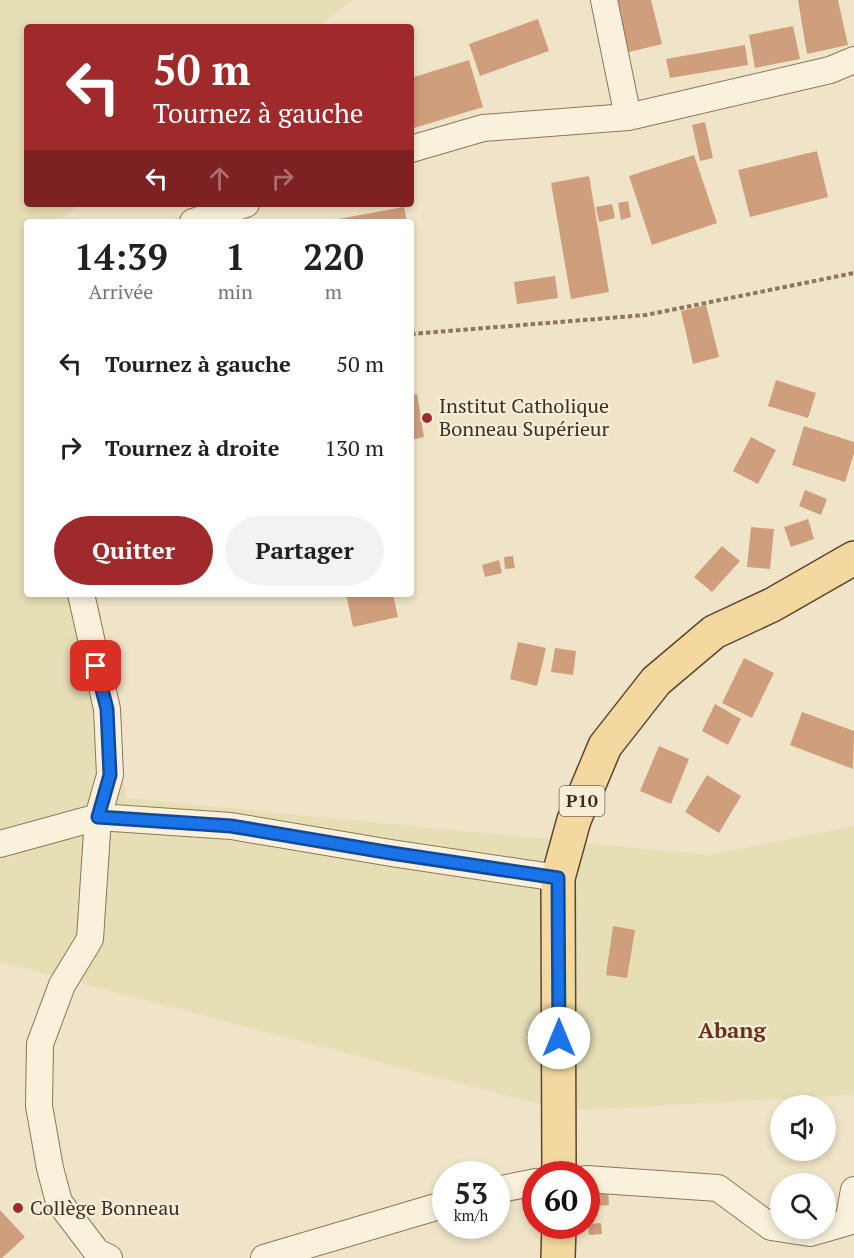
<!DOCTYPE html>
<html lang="fr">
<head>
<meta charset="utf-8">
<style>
	:root { --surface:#fff; --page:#f2f2f2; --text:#202124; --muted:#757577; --accent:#9e2a2b }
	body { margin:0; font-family:"PT Serif",serif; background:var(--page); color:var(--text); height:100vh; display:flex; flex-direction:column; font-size:22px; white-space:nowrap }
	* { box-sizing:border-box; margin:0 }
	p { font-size:20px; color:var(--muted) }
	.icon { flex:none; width:33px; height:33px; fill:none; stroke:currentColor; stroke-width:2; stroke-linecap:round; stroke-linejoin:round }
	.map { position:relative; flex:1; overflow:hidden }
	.panel { position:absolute; left:24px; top:219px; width:390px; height:378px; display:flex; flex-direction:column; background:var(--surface); border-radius:6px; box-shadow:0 3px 9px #0003 }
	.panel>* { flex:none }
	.guide { position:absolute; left:24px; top:24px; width:390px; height:183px; border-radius:6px; box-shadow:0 3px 9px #0003; background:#9e2a2b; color:#fff; overflow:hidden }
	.fabs { position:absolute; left:770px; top:1095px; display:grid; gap:12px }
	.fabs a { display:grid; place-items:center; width:66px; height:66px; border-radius:50%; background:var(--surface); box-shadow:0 3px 9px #0003; font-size:30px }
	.speed { position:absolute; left:432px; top:1161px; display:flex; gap:12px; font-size:30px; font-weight:700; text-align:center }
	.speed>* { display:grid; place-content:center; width:78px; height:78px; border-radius:50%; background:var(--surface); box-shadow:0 3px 9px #0003; line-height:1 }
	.speed small { font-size:15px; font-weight:400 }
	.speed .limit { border:9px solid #d22; background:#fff; color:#111 }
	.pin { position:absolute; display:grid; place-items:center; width:51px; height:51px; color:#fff; margin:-26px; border-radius:12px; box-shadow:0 3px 9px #0006 }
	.me { position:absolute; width:66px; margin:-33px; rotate:0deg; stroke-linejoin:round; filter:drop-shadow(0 0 4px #0008) }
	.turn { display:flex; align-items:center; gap:21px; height:126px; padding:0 30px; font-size:27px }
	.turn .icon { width:78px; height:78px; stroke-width:2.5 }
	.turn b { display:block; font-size:42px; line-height:51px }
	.lanes { display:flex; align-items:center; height:57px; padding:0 30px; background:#0003; justify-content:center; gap:30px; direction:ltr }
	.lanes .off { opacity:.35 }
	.eta { display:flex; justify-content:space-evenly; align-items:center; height:102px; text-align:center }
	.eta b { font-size:36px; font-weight:700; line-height:42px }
	.cta { display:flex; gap:12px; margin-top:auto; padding:12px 30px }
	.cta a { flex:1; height:69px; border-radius:36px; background:var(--accent); color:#fff; font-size:24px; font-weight:700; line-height:69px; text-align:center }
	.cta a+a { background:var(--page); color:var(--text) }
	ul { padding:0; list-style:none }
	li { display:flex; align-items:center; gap:18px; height:84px; padding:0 30px }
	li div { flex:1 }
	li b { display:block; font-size:22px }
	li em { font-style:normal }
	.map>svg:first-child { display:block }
</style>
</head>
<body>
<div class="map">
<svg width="854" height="1258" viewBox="0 0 854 1258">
	<rect width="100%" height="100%" fill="#f0e4c8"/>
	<path fill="#e6deb5" d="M0 0H353L317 27H27V204H80L56 222H27V594H98L126 798 709 855 854 826V1095L565 1111 0 962Z"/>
	<path fill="#cf9f7d" d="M608 0H651L662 44 621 54Z
		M798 0H838L848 45 807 54Z
		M538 19 549 51 480 76 469 44Z
		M793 26 800 59 755 68 749 35Z
		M745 45 748 65 670 78 666 59Z
		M469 60 483 107 411 129V78Z
		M705 122 713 158 700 161 692 125Z
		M817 151 828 197 750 217 738 170Z
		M694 155 717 223 652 245 629 176Z
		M589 176 609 292 571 299 551 183Z
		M628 201 631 217 621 220 618 203Z
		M612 204 615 218 599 222 596 207Z
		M404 207 407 222H327V221Z
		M555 276 558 298 517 304 514 282Z
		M706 305 719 357 693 364 681 311Z
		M776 380 816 393 808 418 768 406Z
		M417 394 424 437 411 440V395Z
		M804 426 854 442V453L845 482 792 465Z
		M751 437 776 450 758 484 733 471Z
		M805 490 827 499 821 515 799 506Z
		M808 519 814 539 791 547 784 527Z
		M751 527 774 529 770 569 747 567Z
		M722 546 740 561 712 592 694 577Z
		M513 556 515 568 505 569 504 557Z
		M499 560 502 573 485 577 482 565Z
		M346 594H393L398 617 353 627Z
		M518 642 546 648 537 686 510 679Z
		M555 648 576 651 573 675 551 672Z
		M744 658 774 673 752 718 722 703Z
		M715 704 741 719 728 745 702 731Z
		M802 712 854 731 853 769 790 745Z
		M659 746 689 759 671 804 640 791Z
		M707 775 741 796 719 833 685 812Z
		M613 926 635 930 627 978 606 975Z
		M608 1189 609 1205 595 1206 593 1190Z
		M0 1210 25 1237 2 1258H0Z
		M601 1223 602 1234 589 1235 588 1224Z"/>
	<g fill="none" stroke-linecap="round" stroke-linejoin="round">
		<defs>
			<path id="minor" d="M604 0 628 117
				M411 149 483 128 628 117 830 70 854 60
				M193 222 246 204
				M81 594 107 709 110 775 98 817 90 939 62 985 40 1044 39 1106 50 1168 59 1202 97 1252 109 1258
				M0 844 98 817 231 826 391 853 558 878
				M586 1179 718 1188 771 1227 810 1233 848 1222 854 1190
				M496 1190 536 1182
				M264 1258 446 1204"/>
			<path id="primary" d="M559 1174 558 878 574 820 605 746 656 681 714 632 772 605 854 558
				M558 1258 559 1226"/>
		</defs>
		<use href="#minor" stroke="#8d765c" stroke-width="28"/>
		<use href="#primary" stroke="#5b4430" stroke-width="36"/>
		<path stroke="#8d765c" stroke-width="4" stroke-dasharray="4.5 3" stroke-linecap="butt" d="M411 334 646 315 854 273"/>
		<use href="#minor" stroke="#faf1dc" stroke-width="26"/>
		<use href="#primary" stroke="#f3d9a0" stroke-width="33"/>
	</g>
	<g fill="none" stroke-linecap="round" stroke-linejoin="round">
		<defs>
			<path id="route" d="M96 666 107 709 110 775 98 817 231 826 391 853 558 878 559 1038"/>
		</defs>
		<use href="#route" stroke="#114b97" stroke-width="15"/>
		<use href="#route" stroke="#1a73e8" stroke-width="10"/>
	</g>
	<g fill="#9e2a2b" stroke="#f7eed8" stroke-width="2">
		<circle cx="427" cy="418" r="6"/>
		<circle cx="18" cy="1208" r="6"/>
	</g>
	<g text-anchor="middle" stroke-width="4.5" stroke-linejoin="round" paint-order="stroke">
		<rect fill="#f7eed8" stroke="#756857" stroke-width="1.5" x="559.5" y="786" width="45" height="30" rx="4.5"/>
		<g font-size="18" font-weight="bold" fill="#3d2e20">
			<text x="582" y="807">P10</text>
		</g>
		<g font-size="20" fill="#3d2e20" stroke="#f7eed8" text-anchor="start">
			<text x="439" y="413">Institut Catholique<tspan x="439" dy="23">Bonneau Supérieur</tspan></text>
			<text x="30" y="1215">Collège Bonneau</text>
		</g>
		<g font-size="22" font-weight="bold" fill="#6b2e1e" stroke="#f7eed8">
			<text x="732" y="1038">Abang</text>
		</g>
	</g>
</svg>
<div class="fabs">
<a><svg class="icon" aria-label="sound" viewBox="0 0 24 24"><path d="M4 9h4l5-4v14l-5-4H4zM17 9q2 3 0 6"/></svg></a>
<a><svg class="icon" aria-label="search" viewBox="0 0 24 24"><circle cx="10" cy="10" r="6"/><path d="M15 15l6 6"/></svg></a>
</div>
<div class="speed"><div>53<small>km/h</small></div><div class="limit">60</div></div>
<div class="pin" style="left:96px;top:666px;background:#d93025"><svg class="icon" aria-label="arrive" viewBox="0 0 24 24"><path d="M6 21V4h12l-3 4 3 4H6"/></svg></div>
<svg class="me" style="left:559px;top:1038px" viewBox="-20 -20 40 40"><circle r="19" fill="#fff"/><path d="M0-13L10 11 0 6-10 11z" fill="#1a73e8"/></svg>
<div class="guide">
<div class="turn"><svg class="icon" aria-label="left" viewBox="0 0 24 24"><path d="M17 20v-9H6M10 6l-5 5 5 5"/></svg><div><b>50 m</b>Tournez à gauche</div></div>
<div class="lanes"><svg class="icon" aria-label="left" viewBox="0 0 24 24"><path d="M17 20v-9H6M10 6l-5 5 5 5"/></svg><svg class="icon off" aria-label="ahead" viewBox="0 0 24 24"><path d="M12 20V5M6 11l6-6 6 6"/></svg><svg class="icon off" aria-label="right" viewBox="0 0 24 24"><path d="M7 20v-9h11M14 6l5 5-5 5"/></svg></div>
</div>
<section class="panel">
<div class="eta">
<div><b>14:39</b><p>Arrivée</p></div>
<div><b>1</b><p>min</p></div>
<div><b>220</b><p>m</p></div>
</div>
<ul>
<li><svg class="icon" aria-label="left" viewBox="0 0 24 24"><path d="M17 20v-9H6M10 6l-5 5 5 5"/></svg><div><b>Tournez à gauche</b></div><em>50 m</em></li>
<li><svg class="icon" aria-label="right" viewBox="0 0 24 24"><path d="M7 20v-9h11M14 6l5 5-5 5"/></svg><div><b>Tournez à droite</b></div><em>130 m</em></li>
</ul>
<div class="cta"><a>Quitter</a><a>Partager</a></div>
</section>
</div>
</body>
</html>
